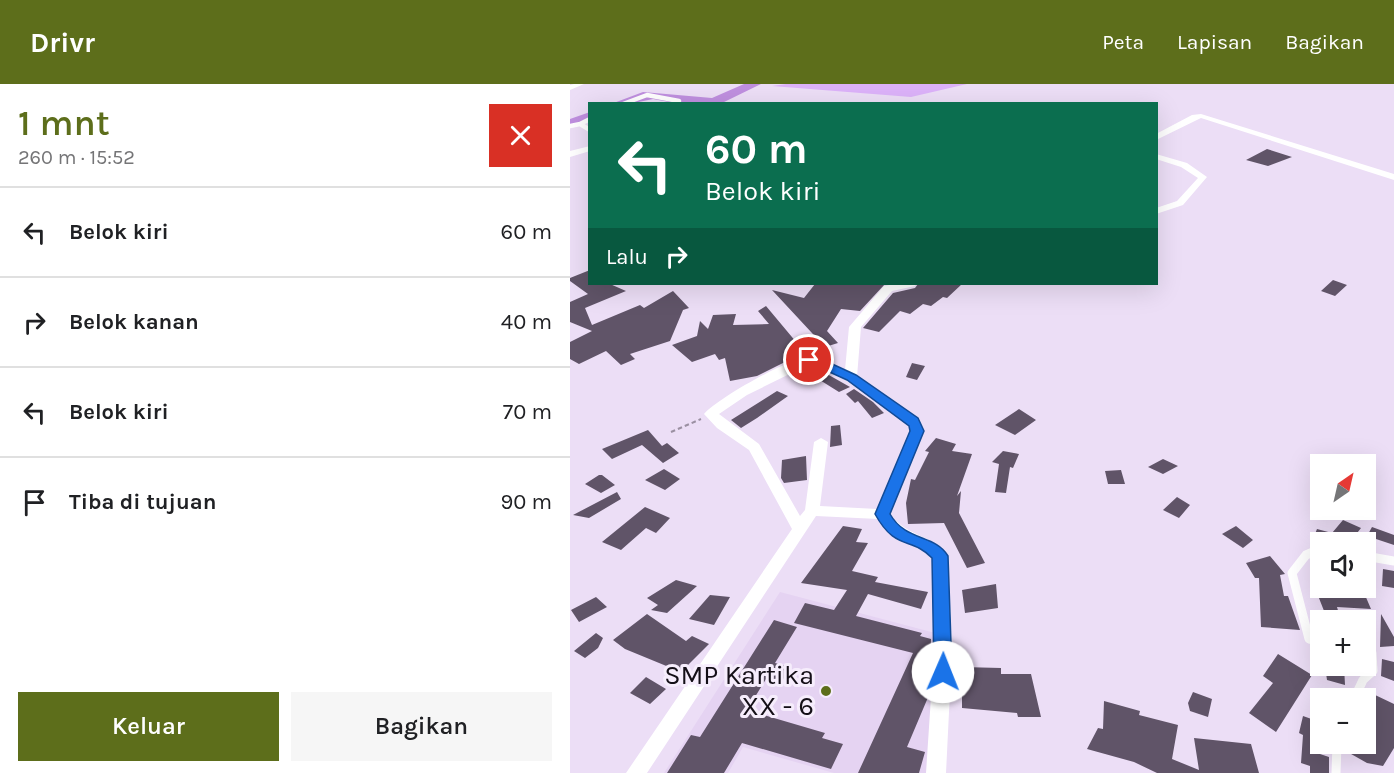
<!DOCTYPE html>
<html lang="id">
<head>
<meta charset="utf-8">
<style>
	:root { --surface:#fff; --page:#f6f6f6; --text:#202124; --muted:#757577; --line:#e0e0e0; --accent:#5d6e1b }
	body { margin:0; font-family:Karla,sans-serif; background:var(--page); color:var(--text); height:100vh; display:flex; flex-direction:column; font-size:22px; white-space:nowrap }
	* { box-sizing:border-box; margin:0 }
	p { font-size:20px; color:var(--muted) }
	.icon { flex:none; width:33px; height:33px; fill:none; stroke:currentColor; stroke-width:2; stroke-linecap:round; stroke-linejoin:round }
	.map { position:relative; flex:1; overflow:hidden }
	.sheet { display:flex; flex-direction:column; background:var(--surface); width:570px }
	.sheet>* { flex:none }
	.banner { position:absolute; left:18px; top:18px; width:570px; height:183px; border-radius:0px; box-shadow:0 6px 24px #0002; background:#0b6e4f; color:#fff; overflow:hidden }
	.needle { width:39px; rotate:34deg }
	.buttons { position:absolute; left:740px; top:370px; display:grid; gap:12px }
	.buttons a { display:grid; place-items:center; width:66px; height:66px; border-radius:0px; background:var(--surface); box-shadow:0 6px 24px #0002; font-size:30px }
	.pin { position:absolute; display:grid; place-items:center; width:51px; height:51px; color:#fff; margin:-26px; border:3px solid #fff; border-radius:50%; box-shadow:0 2px 6px #0007 }
	.me { position:absolute; width:66px; margin:-33px; rotate:1deg; stroke-linejoin:round; filter:drop-shadow(0 0 4px #0008) }
	.turn { display:flex; align-items:center; gap:21px; height:126px; padding:0 18px; font-size:27px }
	.turn .icon { width:78px; height:78px; stroke-width:2.5 }
	.turn b { display:block; font-size:42px; line-height:51px }
	.then { display:flex; align-items:center; height:57px; padding:0 18px; background:#0003; gap:12px; font-size:22px }
	.round { display:grid; place-items:center; flex:none; width:63px; height:63px; border-radius:0px; background:var(--page) }
	.head { display:flex; align-items:center; justify-content:space-between; height:102px; padding:0 18px }
	h1 { font-size:36px; font-weight:600; line-height:45px; color:var(--accent) }
	.button { display:flex; gap:12px; margin-top:auto; padding:12px 18px }
	.button a { flex:1; height:69px; border-radius:0px; background:var(--accent); color:#fff; font-size:24px; font-weight:600; line-height:69px; text-align:center }
	.button a+a { background:var(--page); color:var(--text) }
	ul { padding:0; list-style:none }
	li { display:flex; align-items:center; gap:18px; height:90px; padding:0 18px; border-top:2px solid var(--line) }
	li div { flex:1 }
	li b { display:block; font-size:22px }
	li em { font-style:normal }
	header { display:flex; align-items:center; gap:36px; box-sizing:border-box; height:84px; padding:0 30px; background:var(--accent); color:#fff }
	header strong { font-size:28px }
	nav { display:flex; gap:33px; margin-inline-start:auto; font-size:21px }
	main { display:flex; flex:1; min-height:0 }
	.map>svg:first-child { display:block }
</style>
</head>
<body>
<header>
<strong>Drivr</strong>
<nav><a>Peta</a><a>Lapisan</a><a>Bagikan</a></nav>
</header>
<main>
<section class="sheet">
<div class="head"><div><h1>1 mnt</h1><p>260 m · 15:52</p></div><a class="round" style="background:#d93025;color:#fff"><svg class="icon" aria-label="close" viewBox="0 0 24 24"><path d="M6 6l12 12M18 6L6 18"/></svg></a></div>
<ul>
<li><svg class="icon" aria-label="left" viewBox="0 0 24 24"><path d="M17 20v-9H6M10 6l-5 5 5 5"/></svg><div><b>Belok kiri</b></div><em>60 m</em></li>
<li><svg class="icon" aria-label="right" viewBox="0 0 24 24"><path d="M7 20v-9h11M14 6l5 5-5 5"/></svg><div><b>Belok kanan</b></div><em>40 m</em></li>
<li><svg class="icon" aria-label="left" viewBox="0 0 24 24"><path d="M17 20v-9H6M10 6l-5 5 5 5"/></svg><div><b>Belok kiri</b></div><em>70 m</em></li>
<li><svg class="icon" aria-label="arrive" viewBox="0 0 24 24"><path d="M6 21V4h12l-3 4 3 4H6"/></svg><div><b>Tiba di tujuan</b></div><em>90 m</em></li>
</ul>
<div class="button"><a>Keluar</a><a>Bagikan</a></div>
</section>
<div class="map">
<svg width="824" height="689" viewBox="0 0 824 689">
	<rect width="100%" height="100%" fill="#ecdef6"/>
	<path fill="#e5d3f2" d="M210 508 369 550 358 689H264L173 663 158 689H94Z"/>
	<path fill="#dcb2f9" d="M216 0H397L341 13 202 2Z"/>
	<g fill="none" stroke-linecap="round" stroke-linejoin="round">
		<path fill="#bf8fdf" fill-rule="evenodd" d="M174 0H191L150 20H110L83 15 59 20H41L73 8 142 14Z
			M20 28V37L0 43V35Z"/>
	</g>
	<path fill="#605468" d="M697 65 722 73 698 82 676 76Z
		M20 186V200H40L56 207 15 224 22 241 70 221 74 224 103 207 119 224 113 226 100 257 60 270 65 275 51 281 36 267 9 280 0 275V258L22 247 0 238V218L18 210 0 197V194Z
		M763 196 777 201 765 212 751 207Z
		M245 200H315L290 227 271 225 257 247 268 259 255 263 202 206 234 214Z
		M348 200H392L377 214 373 213 361 222 353 220 340 230 330 227 309 248 293 244 323 209 345 204Z
		M196 222 237 271 217 277 187 292 160 297 155 274 149 276 145 270 122 278 102 261 127 252 130 237 138 245 143 231 166 230 163 241 199 240 188 227Z
		M342 279 355 282 347 296 336 293Z
		M249 286 257 290 280 303 269 308 245 293Z
		M284 305 303 318 314 329 302 334 288 317 285 319 276 310Z
		M207 307 218 312 187 334 171 344 161 336Z
		M449 325 466 336 445 351 425 341Z
		M270 341 272 361 260 363 261 342Z
		M78 346 92 362 97 359 109 369 93 379 72 361 42 375 32 365Z
		M366 354 386 360 382 367 402 370 387 412 391 407 389 429 415 479 397 484 374 439 338 440 336 419 341 395 345 396 359 368 355 367Z
		M433 367 449 370 443 384 440 383 436 409 425 408 429 380 422 378Z
		M236 372 237 396 214 399 211 394 212 376Z
		M593 375 608 382 593 390 578 383Z
		M94 385 110 395 95 406 75 396Z
		M551 386 555 400H538L535 387Z
		M29 391H32L45 401 31 409 15 400Z
		M47 408 51 415 19 434 3 431Z
		M607 413 620 421 609 434 593 426Z
		M75 423 100 434 86 449 76 444 51 466 32 458Z
		M773 436 791 444 784 453 777 450 776 453 786 456V459H753L743 455 747 445 762 449Z
		M273 442 292 445 286 458 298 459 282 487 308 493 305 498 358 508 351 525 298 510 286 532 352 549 350 552 361 555 359 611 337 663 355 668 349 689H288L343 569 224 539 235 519 264 526 277 506 231 499Z
		M666 442 683 456 673 464 652 450Z
		M802 443 824 451V461L797 452Z
		M700 472 715 490 710 491 714 512H718L730 546 691 543 689 494H685L676 479Z
		M813 485 824 487V504L812 502Z
		M106 496 127 502 97 529 81 526 88 521 77 514Z
		M426 500 428 524 395 529 392 506Z
		M745 504H792L801 525 767 523 771 537H758Z
		M140 511 160 513 144 541 119 535Z
		M26 513 37 523 9 538 1 526Z
		M77 530 116 557 122 552 139 560 111 588 55 565 43 556Z
		M811 530 824 553V562L810 563Z
		M204 536 227 543 205 579 220 583 211 599 196 595 177 626 255 649 252 654 273 660 261 685 172 659 154 689H97L121 651 130 653Z
		M26 549 33 554 28 564 15 574 4 567Z
		M708 570 742 591 706 648 679 629 703 599 693 592Z
		M812 575 824 578V597L811 592Z
		M755 582H774L775 601 757 596Z
		M392 583 431 584V590H461L471 633H448L447 629 392 624Z
		M76 593 96 605 80 620 60 609Z
		M623 608 642 615 638 633 620 627 618 619Z
		M803 610 824 620V664L813 682 797 679 774 666V660H795V628Z
		M534 617 570 627 569 631 608 641 602 675 629 686 624 654 681 660 689 689H587L564 678 517 665 528 644 533 645Z
		M733 632 750 638V670L759 673V689H740V682L731 679 733 651 729 649Z"/>
	<g fill="none" stroke-linecap="round" stroke-linejoin="round">
		<path stroke="#9b90a2" stroke-width="2" stroke-dasharray="4.5 3" stroke-linecap="butt" d="M101 348 131 335"/>
		<path stroke="#fff" stroke-width="4.5" d="M53 20 77 11 109 17
			M10 40 20 35
			M0 42 10 40 20 46"/>
		<path stroke="#fff" stroke-width="9" d="M750 465 736 471 722 489 739 555 750 557
			M795 472 824 477
			M784 615 793 596 803 587 802 569 795 563
			M766 689 767 660"/>
		<path fill="#fff" fill-rule="evenodd" d="M4 0H14L0 6V1Z
			M631 30 824 90V96L631 34 586 56V50L622 31Z
			M20 62V67L0 73V67Z
			M586 70 617 79 637 93 613 121 586 130V124L607 117 628 94 611 83 586 75Z
			M325 200H346L345 202 322 207 291 243 287 293 349 334 354 347 320 430C338 454 365 451 378 472L382 567 376 689H356L364 567 362 474C345 455 326 462 308 435L246 432 77 689H56L222 445 179 366 147 344 134 330C147 315 221 272 241 273 253 273 265 281 275 286L279 243 314 202ZM240 280 277 297 338 339 340 347 307 425 250 422 258 358 251 354 244 358 235 426 230 432 189 360 149 330 177 311Z"/>
	</g>
	<path fill="#1a73e8" stroke="#114b97" stroke-width="1.5" d="M247 273 286 291 348 334 354 347 320 430C336 458 365 450 378 472L382 588 379 593 373 595 366 593 364 588 362 474C341 452 326 468 305 430L340 347 339 342 277 296 233 276 239 273Z"/>
	<circle fill="#5d6e1b" stroke="#f6edfc" stroke-width="2" cx="256" cy="607" r="6"/>
	<g text-anchor="middle" stroke-width="6" stroke-linejoin="round" paint-order="stroke">
		<g font-size="27" fill="#140f17" stroke="#f6edfc" text-anchor="end">
			<text x="244" y="600">SMP Kartika<tspan x="244" dy="31">XX - 6</tspan></text>
		</g>
	</g>
</svg>
<div class="buttons">
<a><svg class="needle" viewBox="-14 -14 28 28"><path d="M0-13l5 13h-10z" fill="#e53935"/><path d="M0 13l5-13h-10z" fill="#757577"/></svg></a>
<a><svg class="icon" aria-label="sound" viewBox="0 0 24 24"><path d="M4 9h4l5-4v14l-5-4H4zM17 9q2 3 0 6"/></svg></a>
<a>+</a>
<a>−</a>
</div>
<div class="pin" style="left:239px;top:276px;background:#d93025"><svg class="icon" aria-label="arrive" viewBox="0 0 24 24"><path d="M6 21V4h12l-3 4 3 4H6"/></svg></div>
<svg class="me" style="left:373px;top:588px" viewBox="-20 -20 40 40"><circle r="19" fill="#fff"/><path d="M0-13L10 11 0 6-10 11z" fill="#1a73e8"/></svg>
<div class="banner">
<div class="turn"><svg class="icon" aria-label="left" viewBox="0 0 24 24"><path d="M17 20v-9H6M10 6l-5 5 5 5"/></svg><div><b>60 m</b>Belok kiri</div></div>
<div class="then">Lalu<svg class="icon" aria-label="right" viewBox="0 0 24 24"><path d="M7 20v-9h11M14 6l5 5-5 5"/></svg></div>
</div>
</div>
</main>
</body>
</html>
